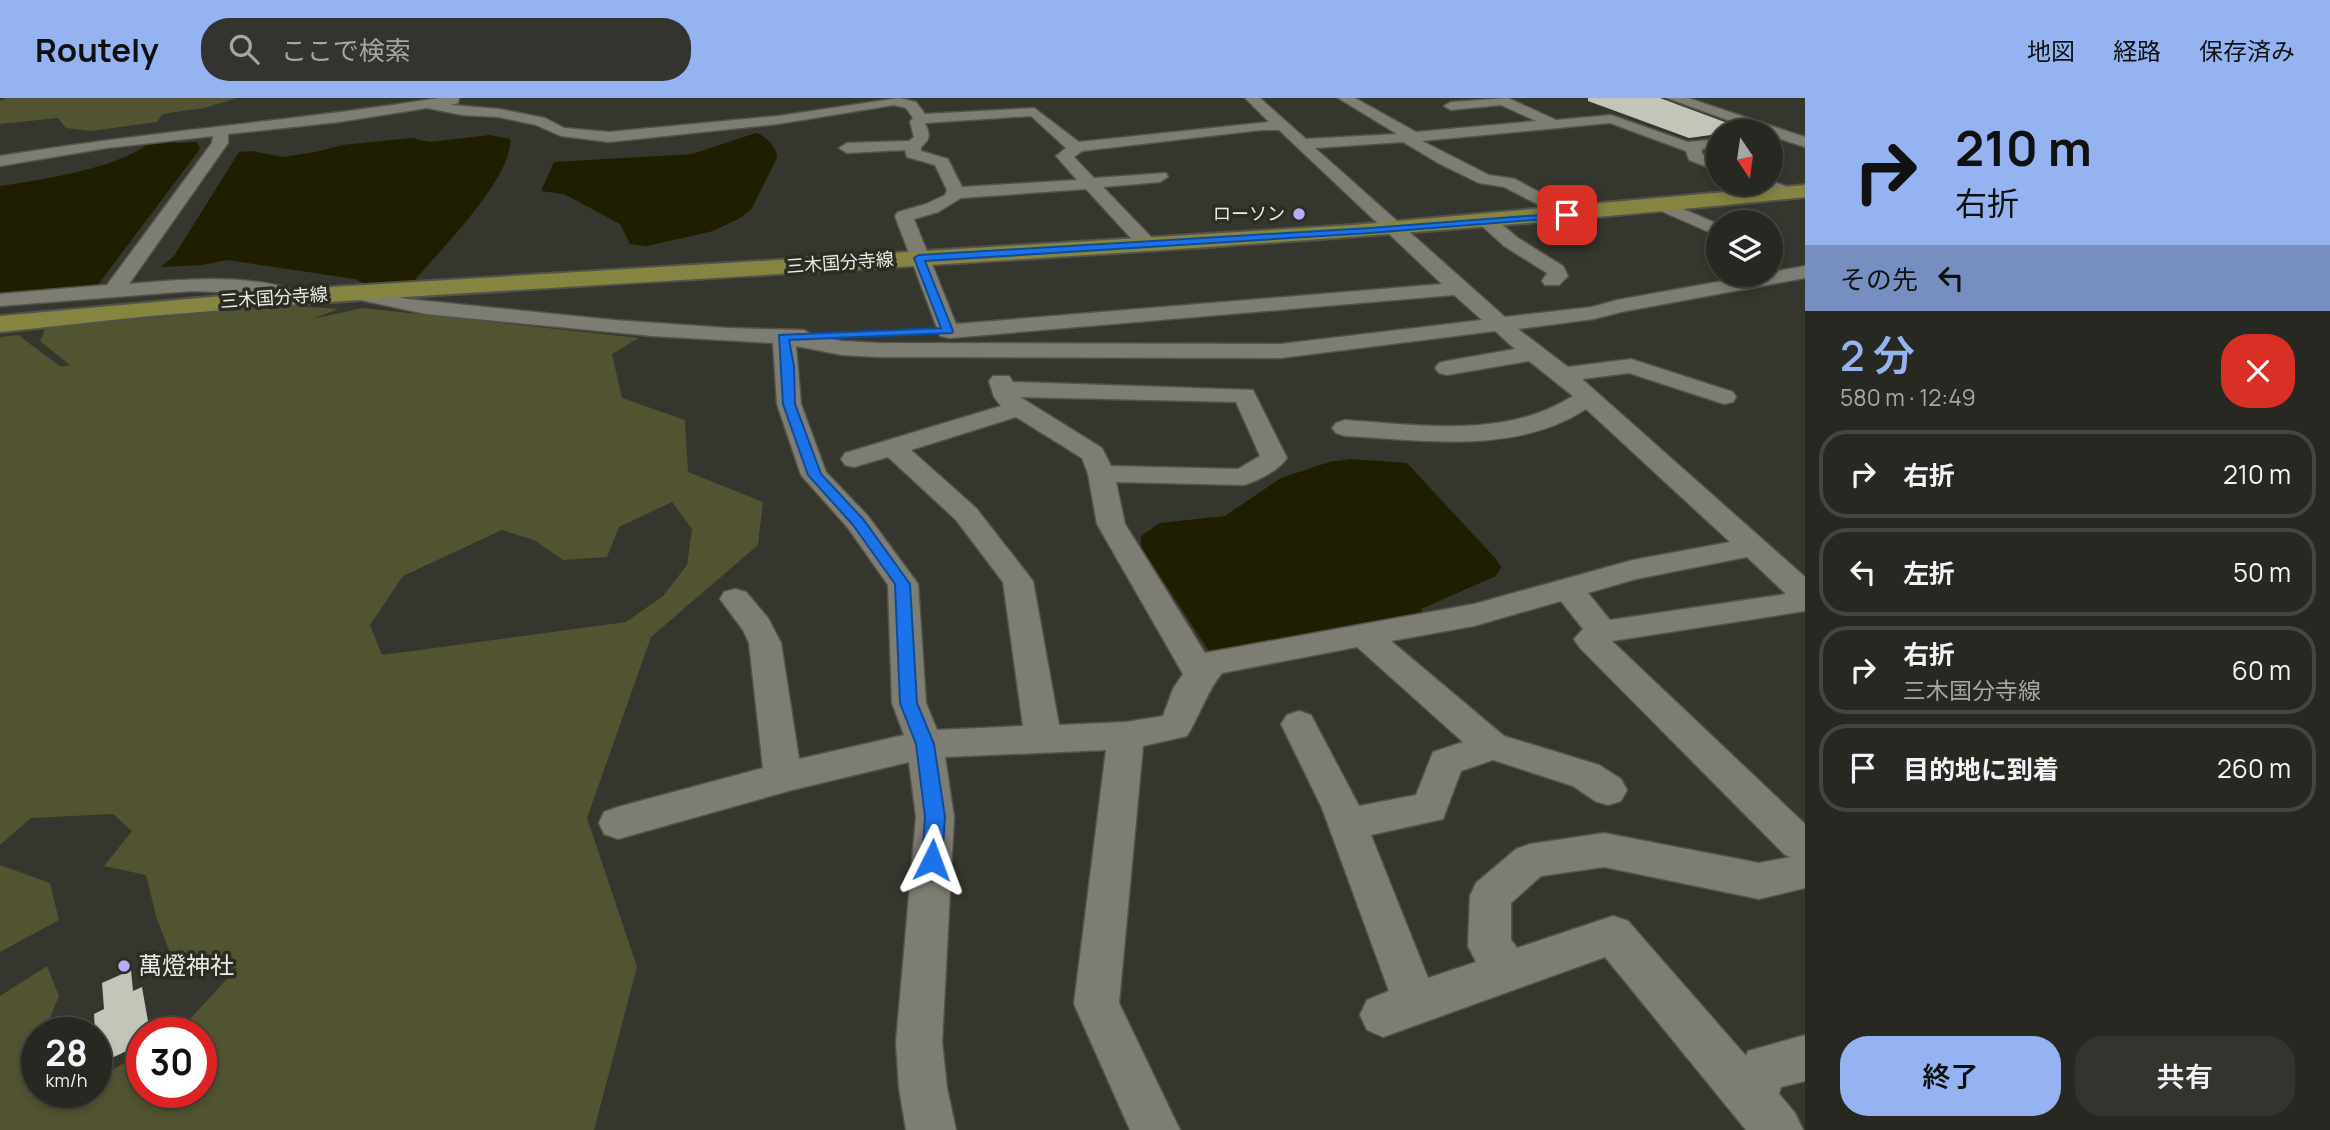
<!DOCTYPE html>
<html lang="ja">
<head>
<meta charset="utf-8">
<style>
	:root { --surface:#282822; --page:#34342f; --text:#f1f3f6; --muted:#a5a6a5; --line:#444440; --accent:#95b2f1 }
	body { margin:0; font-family:Manrope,"Noto Sans JP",sans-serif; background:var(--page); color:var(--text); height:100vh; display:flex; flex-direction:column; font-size:26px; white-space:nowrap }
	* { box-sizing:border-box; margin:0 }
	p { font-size:23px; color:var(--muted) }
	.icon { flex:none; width:38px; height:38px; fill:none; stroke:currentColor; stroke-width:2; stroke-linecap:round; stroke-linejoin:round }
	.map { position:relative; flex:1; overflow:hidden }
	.sheet { display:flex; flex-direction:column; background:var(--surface); width:525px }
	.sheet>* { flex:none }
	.hud { background:#95b2f1; color:#111; overflow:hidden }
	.needle { width:46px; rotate:167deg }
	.buttons { position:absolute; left:1706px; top:21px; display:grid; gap:14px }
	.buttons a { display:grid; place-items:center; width:77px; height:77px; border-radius:50%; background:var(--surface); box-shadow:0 4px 10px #0003,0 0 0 2px var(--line); font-size:35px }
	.speed { position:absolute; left:21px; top:919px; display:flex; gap:14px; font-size:35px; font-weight:700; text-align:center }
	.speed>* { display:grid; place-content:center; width:91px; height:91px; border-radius:50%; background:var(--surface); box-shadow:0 4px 10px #0003,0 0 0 2px var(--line); line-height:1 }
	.speed small { font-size:18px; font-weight:400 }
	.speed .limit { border:10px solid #d22; background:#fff; color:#111 }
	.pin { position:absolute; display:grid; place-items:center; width:60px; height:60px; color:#fff; margin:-30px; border-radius:14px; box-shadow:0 4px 10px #0006 }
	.me { position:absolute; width:77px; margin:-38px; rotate:3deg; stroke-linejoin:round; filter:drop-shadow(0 0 5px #0008) }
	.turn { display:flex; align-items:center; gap:24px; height:147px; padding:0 35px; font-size:32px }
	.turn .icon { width:91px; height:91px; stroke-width:2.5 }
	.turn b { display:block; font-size:49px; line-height:60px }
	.then { display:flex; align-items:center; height:66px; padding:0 35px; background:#0003; gap:14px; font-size:26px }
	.round { display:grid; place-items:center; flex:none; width:74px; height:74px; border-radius:28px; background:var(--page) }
	.headline { display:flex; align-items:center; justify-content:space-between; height:119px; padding:0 35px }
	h1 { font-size:42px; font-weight:600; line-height:52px; color:var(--accent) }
	.action { display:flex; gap:14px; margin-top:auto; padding:14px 35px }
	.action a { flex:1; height:80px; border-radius:28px; background:var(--accent); color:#111; font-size:28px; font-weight:600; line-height:80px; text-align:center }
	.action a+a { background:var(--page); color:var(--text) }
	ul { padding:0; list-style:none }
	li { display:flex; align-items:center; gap:21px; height:88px; margin:0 14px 10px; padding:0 21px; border:4px solid var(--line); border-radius:28px }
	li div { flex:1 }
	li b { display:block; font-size:26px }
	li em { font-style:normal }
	header { display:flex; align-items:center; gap:42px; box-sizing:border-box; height:98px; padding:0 35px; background:var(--accent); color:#111 }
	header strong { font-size:33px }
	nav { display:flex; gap:38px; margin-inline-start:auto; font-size:24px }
	.search { width:490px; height:63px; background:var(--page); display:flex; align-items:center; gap:18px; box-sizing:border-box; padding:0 24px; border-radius:28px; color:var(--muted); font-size:26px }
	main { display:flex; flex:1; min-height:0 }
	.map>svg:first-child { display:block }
</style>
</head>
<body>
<header>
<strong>Routely</strong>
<div class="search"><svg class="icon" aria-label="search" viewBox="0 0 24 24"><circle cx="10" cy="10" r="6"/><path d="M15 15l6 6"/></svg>ここで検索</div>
<nav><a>地図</a><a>経路</a><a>保存済み</a></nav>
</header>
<main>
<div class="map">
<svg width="1805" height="1032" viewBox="0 0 1805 1032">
	<rect width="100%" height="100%" fill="#35362d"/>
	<path fill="#525331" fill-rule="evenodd" d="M6 0H237L204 10 162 16 157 24 91 33 66 30 58 20 0 26V3Z
		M295 208 339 211 312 221 363 210 639 240 612 256 622 300 685 322 688 374 763 404 758 447 651 539 587 720 637 869 594 1032H0V898L47 868 59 898 44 934H37V953L30 969 37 972V994H96V981L142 955V994H201V934H178L237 870 178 876 156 818 146 777 104 768 132 733 113 716 31 720 0 747V239L18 237 61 269 70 267 40 243 46 229ZM672 404 692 431 687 467 663 498 626 524 382 557 370 527 403 478 502 432 534 442 563 462 607 459 619 429Z
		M0 767 50 785 59 822 0 854Z"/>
	<path fill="#1f1f00" d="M756 35C766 37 777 50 777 60L752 110 742 119 713 133 647 148 630 146 620 126 564 96 541 93 554 64 692 56Z
		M490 37 510 41C514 79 437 156 412 185L368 188 355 181 228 162 202 167 161 169 174 158 239 54 252 53 283 59 316 54 342 47 412 40 429 44Z
		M176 40 175 45 197 44 200 51 97 188 0 198V88C41 82 122 70 151 43Z
		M1351 361 1407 365 1496 461 1501 469 1496 478 1421 511 1424 518 1291 539 1211 556 1141 449V438L1160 425 1225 418 1281 380 1329 364Z"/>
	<path fill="#c4c5b9" d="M1588 0H1660L1749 33H1718V36L1689 40 1588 3Z
		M131 872 133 893 142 889 149 929 138 934 139 947 97 967 94 916 104 911 102 885Z"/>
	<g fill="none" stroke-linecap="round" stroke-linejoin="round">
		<defs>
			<path id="minor" d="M439 0H459L458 5 451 7 499 11 545 20 564 30 609 34 778 18 899 0 916 4 925 16 1034 10 1079 44 1269 24 1245 0H1260L1306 41 1397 36 1338 0H1355L1416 34 1536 23 1501 7 1451 12 1444 8 1451 4 1508 0 1556 22 1611 17 1688 44 1718 41V49L1702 51V56L1718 63V73L1689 62 1686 53 1610 25 1422 43 1489 77 1515 81 1574 113 1577 117 1568 122 1504 89 1479 85 1440 66 1403 44 1315 50 1505 219 1592 209 1617 202 1756 177H1771V174L1805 168V180L1621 214 1594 221 1518 231 1568 269 1631 261 1733 294 1736 299 1733 304 1724 306 1629 275 1582 281 1805 479V513L1612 543 1805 726V790L1759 801 1604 769 1541 778 1511 805V842L1517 850 1613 818 1628 823 1746 958 1748 953 1805 937V983L1781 989 1779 996 1795 1015 1803 1032H1746L1605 859 1383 939 1367 932 1360 917 1367 902 1389 893 1322 710 1281 626 1287 617 1299 613 1311 617 1359 708 1416 697 1433 654 1463 644 1357 549 1222 575C1206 595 1200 617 1187 638L1143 648 1119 905 1180 1032H1130L1074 906 1106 652 945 659 954 719 942 944 947 990 956 1032H906L899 990 896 944 916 719 909 664 792 692 618 741 604 736 599 725 604 714 618 709 763 670 749 545 743 532 720 501 724 494 735 491 746 494 768 520 781 545 799 661 904 637 892 605 888 487 848 430 801 377 777 306 773 245 652 238 426 216 346 199 343 195 346 191 353 189 407 201 614 222 728 230 804 232 814 238 842 243 879 245 1281 246 1482 222 1454 197 950 240 940 238 895 118 898 114 926 106 945 97 947 92 935 67 907 59 905 52 847 55 839 50 847 45 909 43 914 39 910 24 913 20 906 10 894 7 778 26 609 44 561 38 536 27 499 19 462 17 427 10 339 24 228 36V45L129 186C186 181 246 175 301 194L304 198 301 202 294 204 268 196 192 193 0 208V196L107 187 212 45 213 38 107 50 0 68V58C146 34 293 23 439 0ZM1031 18 1066 50 1056 58 1077 82 962 89 948 61 921 53V49C931 41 930 36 925 25ZM1261 32H1279L1442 186 956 226 914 121 938 114 961 100 1086 91 1140 150H1154L1156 146 1154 142 1103 89 1160 84 1168 79 1166 75 1094 80 1074 59 1082 53ZM1495 233 1515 251 1447 263 1439 265 1435 270 1439 275 1447 277 1529 263 1573 298C1505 341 1421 327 1345 322L1336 325 1332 330 1336 335 1345 338C1424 342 1516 357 1586 311L1730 444 1633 462 1474 506 1205 555 1125 426 1116 384 1244 387C1258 383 1279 372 1287 360L1253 292 1013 284 1009 278H993L989 283 994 299 1001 308 845 355 841 361 845 367 854 369 888 359 956 422 1003 484 1023 628 937 632 926 605 918 486 868 418 826 374 801 306 796 248 842 257 879 259 1281 260ZM1020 299 1236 304 1260 358 1238 371 1111 368 1102 350ZM1016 319 1082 360 1088 376 1097 426 1183 576 1173 591 1163 618 1126 624 1059 627 1033 483 976 410 911 352ZM1747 459 1786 496 1610 522 1588 495 1636 481ZM1561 503 1583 531 1574 541 1579 549 1785 757 1791 759 1759 765 1604 735 1530 746 1516 751 1476 785 1470 798 1468 848 1476 864 1428 880 1371 737 1443 721 1461 673 1493 662 1573 688 1595 703 1608 707 1621 703 1627 692 1621 681 1599 667 1504 638 1391 543 1474 528Z
				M1667 0H1688L1805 39V49L1771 38V33H1758Z
				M1771 83 1794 91 1797 95 1788 100 1757 90 1755 86H1771Z
				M1667 104 1718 126V138L1661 113 1658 109Z
				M1488 119 1494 120 1518 140 1563 168 1568 178 1559 187H1545L1542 183 1547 175 1504 148 1482 128 1479 124 1482 120Z"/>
			<path id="major" d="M1805 87V99C1304 151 801 172 299 206L149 218 0 234V218L299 191 1353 127Z"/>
		</defs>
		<use href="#minor" stroke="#53534b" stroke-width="3"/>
		<use href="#major" stroke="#53534b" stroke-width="4"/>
		<use href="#minor" fill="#7d7d73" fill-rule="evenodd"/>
		<use href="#major" fill="#858541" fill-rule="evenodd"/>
	</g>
	<path fill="#1a73e8" stroke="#114b97" stroke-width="2" d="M1567 115 1572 117 1571 119 1370 135 925 163 953 233 952 235 789 242 794 268 795 306 821 376 863 421 910 486 917 605 934 646 945 719 942 762 940 768 932 771 925 768 922 762 925 719 916 646 900 605 895 486 853 427 808 377 783 306 779 237 941 230 914 160 919 157 1370 130Z"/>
	<g fill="#b5acf8" stroke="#2b2c23" stroke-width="2.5">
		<circle cx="1299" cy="116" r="7"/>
		<circle cx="124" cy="868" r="7"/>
	</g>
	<g text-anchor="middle" stroke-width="7" stroke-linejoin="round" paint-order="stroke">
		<g font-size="18" fill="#ebece6" stroke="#2b2c23" text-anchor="end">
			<text x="1285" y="122">ローソン</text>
		</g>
		<g font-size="18" fill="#ebece6" stroke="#2b2c23">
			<text transform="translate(840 165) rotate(-4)" y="6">三木国分寺線</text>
			<text transform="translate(274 200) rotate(-4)" y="6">三木国分寺線</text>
		</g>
		<g font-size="24" fill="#ebece6" stroke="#2b2c23" text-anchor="start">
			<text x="138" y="876">萬燈神社</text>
		</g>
	</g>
</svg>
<div class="buttons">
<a><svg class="needle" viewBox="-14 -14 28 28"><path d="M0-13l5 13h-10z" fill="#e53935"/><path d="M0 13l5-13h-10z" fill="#a5a6a5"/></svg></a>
<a><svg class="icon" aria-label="layers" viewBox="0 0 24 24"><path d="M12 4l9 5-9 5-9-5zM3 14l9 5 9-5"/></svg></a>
</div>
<div class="speed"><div>28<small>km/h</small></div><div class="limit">30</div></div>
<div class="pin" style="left:1567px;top:117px;background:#d93025"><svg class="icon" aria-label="arrive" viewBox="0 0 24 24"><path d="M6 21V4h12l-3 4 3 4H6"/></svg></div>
<svg class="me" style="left:932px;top:762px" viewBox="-20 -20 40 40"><path d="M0-17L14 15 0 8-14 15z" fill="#1a73e8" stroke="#fff" stroke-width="4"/></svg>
</div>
<section class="sheet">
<div class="hud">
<div class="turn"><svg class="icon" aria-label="right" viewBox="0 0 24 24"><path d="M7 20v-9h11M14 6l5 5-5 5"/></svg><div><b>210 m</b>右折</div></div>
<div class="then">その先<svg class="icon" aria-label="left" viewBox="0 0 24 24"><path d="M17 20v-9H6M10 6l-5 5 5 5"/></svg></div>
</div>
<div class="headline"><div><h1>2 分</h1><p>580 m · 12:49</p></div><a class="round" style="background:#d93025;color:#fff"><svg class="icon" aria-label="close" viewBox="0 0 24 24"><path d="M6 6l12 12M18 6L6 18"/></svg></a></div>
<ul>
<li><svg class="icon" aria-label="right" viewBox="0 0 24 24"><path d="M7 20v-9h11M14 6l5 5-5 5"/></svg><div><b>右折</b></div><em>210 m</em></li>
<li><svg class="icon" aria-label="left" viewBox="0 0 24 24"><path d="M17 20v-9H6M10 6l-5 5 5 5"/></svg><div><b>左折</b></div><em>50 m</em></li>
<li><svg class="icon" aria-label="right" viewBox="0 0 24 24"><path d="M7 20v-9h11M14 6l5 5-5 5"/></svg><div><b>右折</b><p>三木国分寺線</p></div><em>60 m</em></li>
<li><svg class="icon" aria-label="arrive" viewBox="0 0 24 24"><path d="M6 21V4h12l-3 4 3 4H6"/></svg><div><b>目的地に到着</b></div><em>260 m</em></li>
</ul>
<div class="action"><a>終了</a><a>共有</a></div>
</section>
</main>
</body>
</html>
